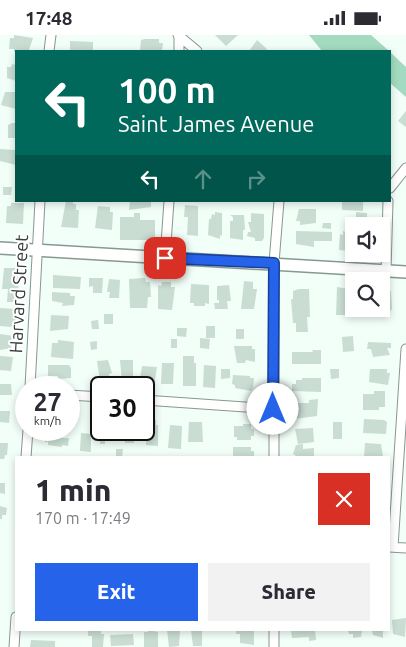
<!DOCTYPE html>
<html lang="en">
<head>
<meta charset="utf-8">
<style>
	:root { --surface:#fff; --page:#f2f2f3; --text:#2b2b33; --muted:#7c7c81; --accent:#2563eb }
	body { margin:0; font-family:Ubuntu,sans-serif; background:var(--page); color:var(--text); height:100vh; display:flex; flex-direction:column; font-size:19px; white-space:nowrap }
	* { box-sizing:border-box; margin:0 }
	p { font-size:16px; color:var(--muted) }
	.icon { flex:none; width:28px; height:28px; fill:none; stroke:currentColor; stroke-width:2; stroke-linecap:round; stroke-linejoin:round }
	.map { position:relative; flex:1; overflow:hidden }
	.panel { position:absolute; left:15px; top:421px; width:375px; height:175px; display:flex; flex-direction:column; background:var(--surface); border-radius:0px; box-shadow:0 2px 8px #0003 }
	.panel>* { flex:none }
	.top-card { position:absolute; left:15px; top:15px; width:376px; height:152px; border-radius:0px; box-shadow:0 2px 8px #0003; background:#00695c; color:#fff; overflow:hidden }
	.buttons { position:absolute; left:345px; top:182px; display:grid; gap:10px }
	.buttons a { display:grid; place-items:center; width:45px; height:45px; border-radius:0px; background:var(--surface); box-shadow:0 2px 8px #0003; font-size:25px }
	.speed { position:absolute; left:15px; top:341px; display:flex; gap:10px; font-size:25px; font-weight:700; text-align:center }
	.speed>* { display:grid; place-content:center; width:65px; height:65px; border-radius:50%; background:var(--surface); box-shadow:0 2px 8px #0003; line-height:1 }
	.speed small { font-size:12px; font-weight:400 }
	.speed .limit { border:2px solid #111; border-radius:8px; background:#fff; color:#111 }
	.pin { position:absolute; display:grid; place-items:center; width:42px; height:42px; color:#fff; margin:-21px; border-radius:10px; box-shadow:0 2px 8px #0006 }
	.me { position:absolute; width:55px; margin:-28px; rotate:0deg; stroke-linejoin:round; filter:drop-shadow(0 0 4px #0008) }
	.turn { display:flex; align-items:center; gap:18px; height:105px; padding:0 20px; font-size:22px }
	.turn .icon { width:65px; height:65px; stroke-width:2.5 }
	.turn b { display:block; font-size:35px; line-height:42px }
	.lanes { display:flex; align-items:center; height:48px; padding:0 20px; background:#0003; justify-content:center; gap:25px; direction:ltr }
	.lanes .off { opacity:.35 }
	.round { display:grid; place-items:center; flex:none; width:52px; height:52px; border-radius:0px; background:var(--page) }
	.overview { display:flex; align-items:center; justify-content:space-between; height:85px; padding:0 20px }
	h1 { font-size:30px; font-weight:800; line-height:38px }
	.cta { display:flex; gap:10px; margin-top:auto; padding:10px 20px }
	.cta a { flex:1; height:58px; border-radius:0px; background:var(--accent); color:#fff; font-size:20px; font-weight:800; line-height:58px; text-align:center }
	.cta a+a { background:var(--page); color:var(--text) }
	.status { display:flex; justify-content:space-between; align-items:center; height:35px; padding:0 25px; background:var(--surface); direction:ltr }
	.status svg { height:14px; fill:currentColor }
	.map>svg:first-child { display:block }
</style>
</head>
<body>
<div class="status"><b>17:48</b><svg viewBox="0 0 49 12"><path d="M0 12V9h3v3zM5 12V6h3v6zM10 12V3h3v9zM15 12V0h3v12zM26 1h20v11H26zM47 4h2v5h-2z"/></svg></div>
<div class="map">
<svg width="406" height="612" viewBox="0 0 406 612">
	<rect width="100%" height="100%" fill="#f2fef8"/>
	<path fill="#a3dbc0" d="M309 0H371L389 16H322Z
		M390 17 406 32V62L390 48Z"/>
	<path fill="#c9ddd3" d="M14 0 33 3 29 15 14 17V14H9L10 3H14Z
		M215 0H238L226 11Z
		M144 4H159V8H163L162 15 140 16 141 5Z
		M257 5 267 14 265 16H249Z
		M70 6 93 7V16H70Z
		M12 29 16 30V46L7 43V32H11Z
		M5 57H16V74L1 70Z
		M406 76V92L398 86Z
		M12 88H16V103H8V90Z
		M0 114 16 115V130L0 126Z
		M3 152H12L11 160H3Z
		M66 166 73 167V169H76V175H79L78 193 61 192Z
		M130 166H151V172L129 175Z
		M342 166H363V176L342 175Z
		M11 168H24L23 189 6 188 7 171H11Z
		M185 170 198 171V201L187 200 188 182H184Z
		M98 171 110 172V177H113L112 195 95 193Z
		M299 174H316V188L300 190V186H296Z
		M215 177 222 178V201L220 200V204L208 200 209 184H211L212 179 215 180Z
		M356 177 367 178V186H356Z
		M134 178H140V185H155V202H153V205H120V182H134Z
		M251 178 264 179V203L262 206H255V203L247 201 248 197H251L248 187H251Z
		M230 180H244L245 195H243V205L230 203V186H233V182Z
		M323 188H331V194L322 193Z
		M296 196 332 197V206H314V212L296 209Z
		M343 196 353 200 349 216 339 215 340 199 343 200Z
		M4 233H19L18 267H7L8 254H2Z
		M53 240 81 242 80 254 53 253Z
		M89 243H103L102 258H93V251L89 252Z
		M145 243 146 247H150L151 262H148L147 273H130L129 244Z
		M109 244 120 245 119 263H109L110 257H107Z
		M244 246 253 247V254H257L254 274H241Z
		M162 247H171V252H175L172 275 158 274V250L161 251Z
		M191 249 209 250V269L205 268V271H194V268H190Z
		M229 250 231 266H227L228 274H215L214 268H219V265H217V251Z
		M337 252 349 254V278L347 280H336Z
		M299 254H309L310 282H307L308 297H296V288H293L291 264H293V256Z
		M391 256 392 273 391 276 382 277 381 257Z
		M52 257 70 258V261H75L74 270 62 271 63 268 52 266Z
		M0 273 16 274V288H12V292L0 291Z
		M104 279H113V289H104Z
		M51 280 69 281 68 294 50 296Z
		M98 285 99 294H92L91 286Z
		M206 291H215V303H206Z
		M177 293H187L186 302 177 301Z
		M236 294H244V304H236Z
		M0 299 14 301 15 307H11V313L0 315Z
		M353 301 354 316 343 317 342 302Z
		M200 303 210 304 209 314 200 313Z
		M171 304H177V313H171Z
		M58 305 74 307 73 324 51 322 52 308H58Z
		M97 306V314L91 315 90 307Z
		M368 307 391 308V313H387L390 320 373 322 371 314H367Z
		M234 311H252V314H255V327L246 325 245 328H237Z
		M312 315H321V329H292V317H313Z
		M0 321 13 322 11 336 0 335Z
		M183 321H194V328H196V351H183Z
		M108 325 112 338 109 339 110 345 100 346 97 326Z
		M120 325H133V346H122Z
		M162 328H174L173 349H161Z
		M48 330H69L71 333V343L58 344V341H48Z
		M204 330 216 331 215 353 203 352Z
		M142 331 157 332 154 350 142 348V345L140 344Z
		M221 334H230V343L221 344Z
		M330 334H339V343L331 344Z
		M370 334H387V338H390L388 350 369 347Z
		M233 340 250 341V343H254L253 353 251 356 235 353V350L232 349Z
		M302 343H321V357L292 356V349H296V345H302Z
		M0 349H11L12 360H0Z
		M374 356H385V372H379V375H363V359H374Z
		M318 364 317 381 294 384 293 368H309V365Z
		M0 376H10L9 388 0 387Z
		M364 384 384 385 387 387 386 399 363 398Z
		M149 385H156V390H158V411L146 410V406H143V395H146Z
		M189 387H202L203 407H188Z
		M333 387H342V404H333Z
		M243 389H251V394H254V401H251V405H237V402H234V391H243Z
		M170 390 182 391 181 414 168 413Z
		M313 393 314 407 298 409 295 394Z
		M100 395H116L113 406H105V409H100Z
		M123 395H135L134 408H125Z
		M81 398 91 399V417L80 416Z
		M48 399 62 400V403H69L68 411 62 410V412L48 410V407H45V401Z
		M0 408H8L7 420H5L4 424H0Z
		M365 408 381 409 383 422H364Z
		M303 409V414L314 413V422H298L293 419 296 410Z
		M233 412H251V416H254V422H233Z
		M116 414H123L122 422H116Z
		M0 448H5V459L0 458Z
		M0 471 7 473 6 480H2V484H0Z
		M406 583 405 602 393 599 392 585Z
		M88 595H101V599H104L103 612H92V601H88Z
		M148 595 158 597V612H144V597H148Z
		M167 595 180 596 179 611 169 612Z
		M191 595H202V611H193Z
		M236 595H254V610L240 608V599H236Z
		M291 595H315L316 605 309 606V602L292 603Z
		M348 595H362L361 602 353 603V599H349Z
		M372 595H383V603L373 600Z
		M133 599 134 610 111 611 110 600Z
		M31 605 55 606V612H30Z"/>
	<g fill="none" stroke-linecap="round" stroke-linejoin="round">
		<defs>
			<path id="minor" d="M178 0 197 16
				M49 16 51 0
				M179 16V2
				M390 153 406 133
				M165 223 169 166
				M386 236 388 166
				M30 352 40 166
				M69 360 101 362
				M144 365 273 374
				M26 422 28 395
				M274 422V228L279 166
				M389 512 406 513
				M393 512 406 314
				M14 612 16 582
				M274 612V595"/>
			<path id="major" d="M0 213 406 237"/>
		</defs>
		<use href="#minor" stroke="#869990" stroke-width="11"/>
		<use href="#major" stroke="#869990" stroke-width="14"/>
		<use href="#minor" stroke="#fff" stroke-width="9"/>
		<use href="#major" stroke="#fff" stroke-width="11"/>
	</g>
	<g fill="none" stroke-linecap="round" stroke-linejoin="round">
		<defs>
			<path id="route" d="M165 223 274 228 273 374"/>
		</defs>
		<use href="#route" stroke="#184099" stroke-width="12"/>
		<use href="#route" stroke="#2563eb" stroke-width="9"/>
	</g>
	<g text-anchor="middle" stroke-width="4" stroke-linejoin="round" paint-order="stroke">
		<g font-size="18" fill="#373e3b" stroke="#fff">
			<text transform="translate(19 259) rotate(-87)" y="6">Harvard Street</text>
		</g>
	</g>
</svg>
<div class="buttons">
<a><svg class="icon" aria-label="sound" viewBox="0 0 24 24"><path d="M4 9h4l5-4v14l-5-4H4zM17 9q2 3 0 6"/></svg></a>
<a><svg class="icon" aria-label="search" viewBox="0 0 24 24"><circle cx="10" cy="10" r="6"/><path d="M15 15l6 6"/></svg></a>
</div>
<div class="speed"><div>27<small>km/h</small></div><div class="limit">30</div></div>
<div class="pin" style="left:165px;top:223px;background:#d93025"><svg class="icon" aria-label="arrive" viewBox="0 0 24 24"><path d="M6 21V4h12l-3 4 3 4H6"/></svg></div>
<svg class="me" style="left:273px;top:374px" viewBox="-20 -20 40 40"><circle r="19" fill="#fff"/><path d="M0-13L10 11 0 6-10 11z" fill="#2563eb"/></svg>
<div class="top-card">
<div class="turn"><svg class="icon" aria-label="left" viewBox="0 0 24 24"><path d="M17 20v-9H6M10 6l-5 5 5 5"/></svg><div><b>100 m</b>Saint James Avenue</div></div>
<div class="lanes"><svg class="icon" aria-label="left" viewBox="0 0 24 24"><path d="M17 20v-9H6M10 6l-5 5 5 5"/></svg><svg class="icon off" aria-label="ahead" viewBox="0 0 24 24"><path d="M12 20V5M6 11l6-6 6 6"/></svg><svg class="icon off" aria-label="right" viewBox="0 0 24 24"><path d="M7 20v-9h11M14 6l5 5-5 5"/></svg></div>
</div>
<section class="panel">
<div class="overview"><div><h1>1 min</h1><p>170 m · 17:49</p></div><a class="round" style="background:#d93025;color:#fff"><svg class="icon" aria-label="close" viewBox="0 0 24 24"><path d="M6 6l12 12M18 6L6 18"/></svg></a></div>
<div class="cta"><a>Exit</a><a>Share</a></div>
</section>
</div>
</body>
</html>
